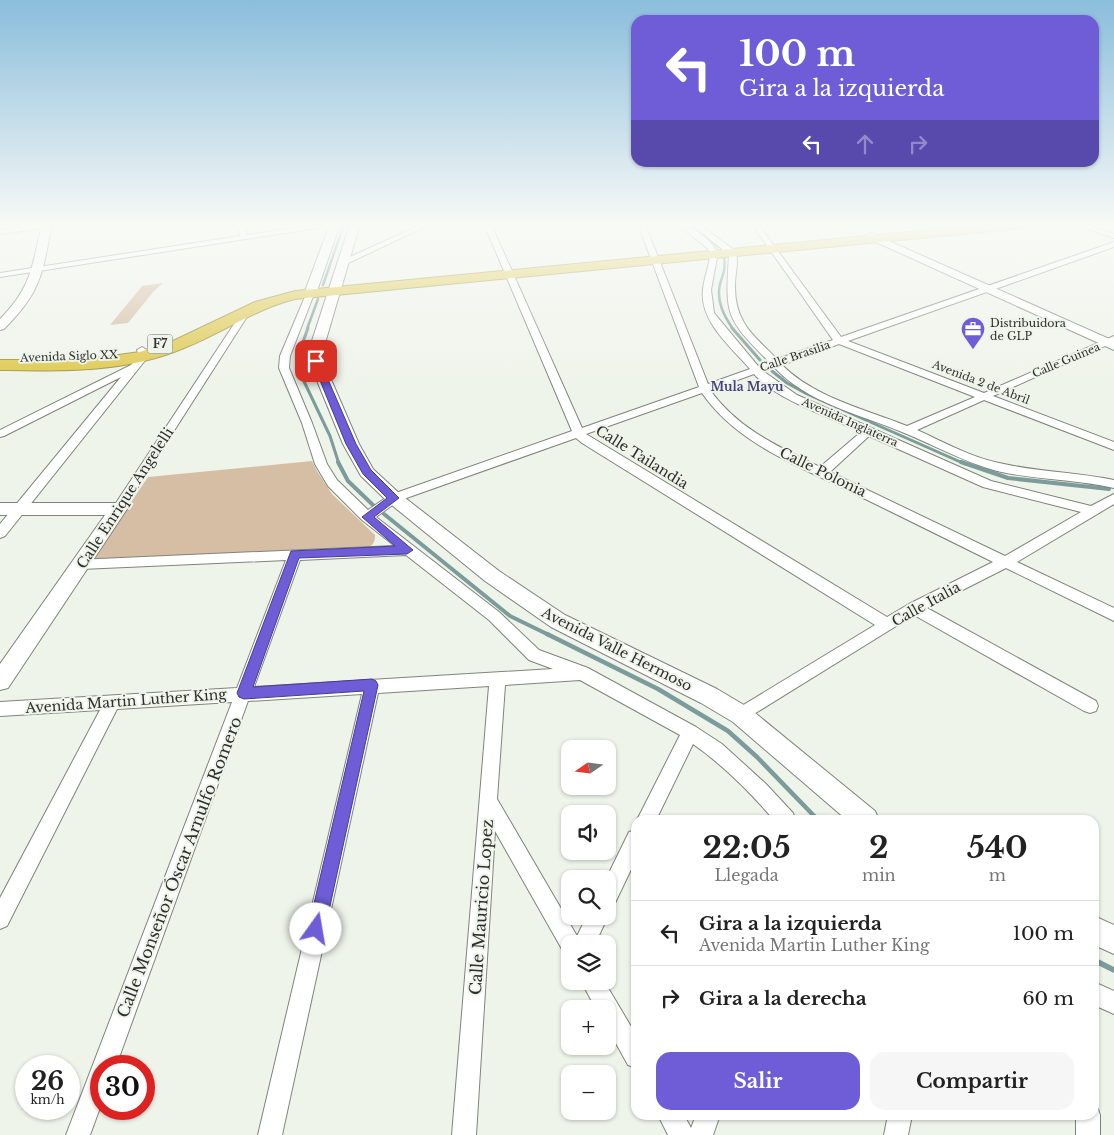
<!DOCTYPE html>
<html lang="es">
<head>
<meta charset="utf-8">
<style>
	:root { --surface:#fff; --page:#f6f6f6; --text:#222; --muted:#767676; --line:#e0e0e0; --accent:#6f5dd7 }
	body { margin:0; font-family:"Libre Baskerville",serif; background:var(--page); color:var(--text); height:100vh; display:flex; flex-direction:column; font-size:19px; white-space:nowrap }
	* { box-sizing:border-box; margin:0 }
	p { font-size:16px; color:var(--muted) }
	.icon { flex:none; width:28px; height:28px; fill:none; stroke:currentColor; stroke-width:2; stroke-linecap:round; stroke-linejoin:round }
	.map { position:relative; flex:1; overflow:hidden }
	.sheet { position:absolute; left:631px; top:815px; width:468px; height:305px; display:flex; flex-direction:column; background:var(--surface); border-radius:15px; box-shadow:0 1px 4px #0004 }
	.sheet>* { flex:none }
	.hud { position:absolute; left:631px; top:15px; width:468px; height:152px; border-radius:15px; box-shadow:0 1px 4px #0004; background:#6f5dd7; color:#fff; overflow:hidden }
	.needle { width:32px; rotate:256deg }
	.tools { position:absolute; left:561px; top:740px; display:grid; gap:10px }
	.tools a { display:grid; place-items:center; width:55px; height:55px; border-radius:10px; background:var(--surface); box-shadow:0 1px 4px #0004; font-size:25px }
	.speed { position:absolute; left:15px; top:1055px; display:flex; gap:10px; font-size:25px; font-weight:700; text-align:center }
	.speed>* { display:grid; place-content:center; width:65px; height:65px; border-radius:50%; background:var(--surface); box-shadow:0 1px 4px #0004; line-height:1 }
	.speed small { font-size:12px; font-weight:400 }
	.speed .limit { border:8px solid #d22; background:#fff; color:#111 }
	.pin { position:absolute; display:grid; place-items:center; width:42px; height:42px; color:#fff; margin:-21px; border-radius:10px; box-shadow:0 2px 8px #0006 }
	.me { position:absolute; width:55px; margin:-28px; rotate:13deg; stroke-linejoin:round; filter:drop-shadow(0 0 4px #0008) }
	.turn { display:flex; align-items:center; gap:18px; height:105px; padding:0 25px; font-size:22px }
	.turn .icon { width:65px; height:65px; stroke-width:2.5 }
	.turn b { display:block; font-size:35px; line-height:42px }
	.lanes { display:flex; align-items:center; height:48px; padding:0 25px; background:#0003; justify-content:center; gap:25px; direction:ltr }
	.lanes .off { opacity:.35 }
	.eta { display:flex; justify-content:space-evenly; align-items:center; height:85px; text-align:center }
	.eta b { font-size:30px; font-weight:700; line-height:35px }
	.button { display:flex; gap:10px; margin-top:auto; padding:10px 25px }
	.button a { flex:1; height:58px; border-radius:15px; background:var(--accent); color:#fff; font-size:20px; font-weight:700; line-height:58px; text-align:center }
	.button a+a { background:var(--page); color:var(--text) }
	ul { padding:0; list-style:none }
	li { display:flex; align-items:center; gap:15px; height:65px; padding:0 25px; border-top:1px solid var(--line) }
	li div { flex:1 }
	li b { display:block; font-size:19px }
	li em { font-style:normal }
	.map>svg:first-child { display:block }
</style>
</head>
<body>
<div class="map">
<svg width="1114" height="1135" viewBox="0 0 1114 1135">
	<rect width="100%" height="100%" fill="#eff4eb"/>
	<path fill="#d6bea5" d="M163 283 154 291 128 323 110 325 142 286Z
		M312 461 317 471 332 494 375 535C375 543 373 545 366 549L95 560 96 554 148 477Z"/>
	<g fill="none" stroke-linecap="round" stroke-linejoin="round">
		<path stroke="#7b9c9a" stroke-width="2.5" d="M688 224 719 247
			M724 257C726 267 723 275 720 284 716 301 724 316 733 329
			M323 285 344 224
			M307 329 318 299"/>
		<path stroke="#7b9c9a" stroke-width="3" d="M308 328 297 358 300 373 330 436 339 464
			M732 328 760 360
			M772 371 787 383 807 394 965 464"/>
		<path stroke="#7b9c9a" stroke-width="4" d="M338 462 348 481 373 505
			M961 462 1008 478 1109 489
			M384 514 510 616 549 635"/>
		<path stroke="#7b9c9a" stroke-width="4.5" d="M547 634 658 689 728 731 757 757 818 820"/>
		<path stroke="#7b9c9a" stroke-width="5.5" d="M1094 960 1114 970"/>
		<defs>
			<path id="street" d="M48 224H65L61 226 0 234V230Z
				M238 224H244L247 235 319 224H334L330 226 0 277V273L240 236Z
				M422 224H431L346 264 339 262Z
				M484 224H491L582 428 699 387 638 224H645L708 384 750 369C732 348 699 321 703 290 704 277 710 265 710 252L707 248 677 224C691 224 710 240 718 252L711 290 714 313 758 366 769 362C726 318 725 317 729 255L692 224H699L734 250C740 259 735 273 735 284 734 322 753 335 777 359L833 340 752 224H758L841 337 1114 242V247L848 341 984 393 1114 336V342L993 396 1114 442V450L984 400 917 430C944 442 970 457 999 463 1037 472 1076 472 1114 480V488C1076 479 1036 480 997 471 964 462 934 445 902 432 859 414 807 403 774 367L763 371 797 395 991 481 1091 506 1114 494V504L1017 562 1114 608V621L1006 568 927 608 1096 701 1098 706 1096 711 1090 713 1084 711 914 615 741 722 735 720 733 715 735 710 875 625 582 443 576 438 398 501 376 517 499 612 539 650 588 668 696 727 722 744 766 784 793 813 795 820H774C750 792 723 765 693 744L656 820H637L680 735 580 680 505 685 497 799 577 936 587 916H608V914V916L595 944H570V954L563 951 495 831 476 1135H452L489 686 378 693 282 1135H258L362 694 248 701 116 1066H101V1105L90 1135H66L232 702 117 709 7 926 0 929V898L100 710 0 716V702L237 688 286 560 81 569 76 568 74 564 76 560 395 546 362 520 328 486 315 464 302 423 279 368 280 356 307 292 314 294 290 356 289 368 312 423 327 464 337 480 368 510 390 495 572 431ZM839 344 975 397 907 426C865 409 815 398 782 365ZM754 374C775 399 831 418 861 432L820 467C779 447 738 429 710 390ZM702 393C737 444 799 466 853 493 900 516 947 539 993 562L909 604 887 617 586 434ZM869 436 983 487 1081 512 1005 556 830 472ZM406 555 489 620 529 660 553 669 254 687 300 560Z
				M1074 224H1084L1114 234V238Z
				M246 309 250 312 122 512H114L112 509 114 506 242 312Z
				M142 347 147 350 149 356 147 358 5 536 0 538V524L121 377 4 436 0 437V430L131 365 139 356 137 350Z
				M636 830V859L615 903 608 906 606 879 629 832Z
				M581 981H604L636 1035V1068L628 1065 608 1029V1009H596Z
				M1094 982 1114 991V1014L1094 1005Z
				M1094 1105 1097 1106 1100 1115V1135H1076V1115H1094Z
				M658 1115H684L691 1128 696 1115H720L713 1135H668Z
				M888 1115H912L908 1135H884Z"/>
			<path id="secondary" d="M42 224H52C42 274 42 291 4 329L0 330V319C32 287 32 266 42 224Z
				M330 224H340L316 294 310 297 306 296 304 294Z
				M350 224H360L323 350V361L359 444 373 469 400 494 499 571 565 615 717 689 749 708 875 811 879 820H847L733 722 701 703 551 627 485 581 388 502 361 476 343 444 309 361V350Z
				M871 233 1114 341V350L867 238 866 236Z
				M0 503H118L124 505 127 509 8 688 0 690V664L105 515H0Z
				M1094 916 1114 925V954L1094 945Z"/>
			<path id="highway" d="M991 224H1030L1024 228 295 299C255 309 222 333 184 348 125 373 62 371 0 370V360H82L140 352 173 341 255 302 295 291Z"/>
		</defs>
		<use href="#street" stroke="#7f847b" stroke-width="2"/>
		<use href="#secondary" stroke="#7f847b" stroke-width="2"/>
		<use href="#highway" stroke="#a19445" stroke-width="2"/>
		<use href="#street" fill="#fff" fill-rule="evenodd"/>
		<use href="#secondary" fill="#fff" fill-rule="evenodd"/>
		<use href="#highway" fill="#dfca53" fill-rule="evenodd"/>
	</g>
	<linearGradient id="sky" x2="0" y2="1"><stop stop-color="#8abddc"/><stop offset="0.59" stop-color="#f8faf6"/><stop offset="1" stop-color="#f8faf6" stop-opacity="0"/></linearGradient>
	<rect width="1114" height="382" fill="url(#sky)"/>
	<path fill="#6f5dd7" stroke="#483c8c" d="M314 359 320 361 356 444 371 470 399 498 374 517 413 550 407 554 299 558 253 687 372 679 376 681 378 685 325 929 323 935 316 937 310 935 308 929 364 691 244 699 239 697 237 693 291 551 395 546 362 517 387 498 363 474 346 444 312 361Z"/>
	<defs>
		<symbol id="office-pin" viewBox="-11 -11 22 30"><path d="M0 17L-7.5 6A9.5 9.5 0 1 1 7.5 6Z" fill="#6f5dd7" stroke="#eff4eb"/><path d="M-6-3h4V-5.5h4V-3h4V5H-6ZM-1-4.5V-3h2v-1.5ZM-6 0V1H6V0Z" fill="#fff"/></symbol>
	</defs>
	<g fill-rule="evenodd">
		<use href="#office-pin" x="959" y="315" width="28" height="38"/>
	</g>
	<g text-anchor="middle" stroke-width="4" stroke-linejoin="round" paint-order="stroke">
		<g font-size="11" fill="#2d2f2c" stroke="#eff4eb" text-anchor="start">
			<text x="990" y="327">Distribuidora<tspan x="990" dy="13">de GLP</tspan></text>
		</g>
		<g font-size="11" fill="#2d2f2c" stroke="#eff4eb">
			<text transform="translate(69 356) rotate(-2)" y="4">Avenida Siglo XX</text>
			<text transform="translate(795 356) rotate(-19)" y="4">Calle Brasilia</text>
			<text transform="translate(1066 360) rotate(-23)" y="4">Calle Guinea</text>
			<text transform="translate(981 382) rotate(21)" y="4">Avenida 2 de Abril</text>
			<text transform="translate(850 422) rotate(24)" y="4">Avenida Inglaterra</text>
		</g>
		<rect fill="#eff4eb" stroke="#676a65" stroke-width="1" x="147.5" y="334.5" width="25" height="19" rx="4"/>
		<g font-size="12" font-weight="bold" fill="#2d2f2c">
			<text x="160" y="348">F7</text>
		</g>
		<g font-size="12" font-weight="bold" fill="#46407d" stroke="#eff4eb">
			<text x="747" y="391">Mula Mayu</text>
		</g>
		<g font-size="14" fill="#2d2f2c" stroke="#eff4eb">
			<text transform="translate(642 457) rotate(32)" y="5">Calle Tailandia</text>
			<text transform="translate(823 472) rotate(26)" y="5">Calle Polonia</text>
			<text transform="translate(125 498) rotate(-57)" y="5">Calle Enrique Angelelli</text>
			<text transform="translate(926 604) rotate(-29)" y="5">Calle Italia</text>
			<text transform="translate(617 649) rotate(27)" y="5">Avenida Valle Hermoso</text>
			<text transform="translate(126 701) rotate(-4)" y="5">Avenida Martin Luther King</text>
		</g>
		<g font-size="16" fill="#2d2f2c" stroke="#eff4eb">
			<text transform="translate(179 867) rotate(-69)" y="6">Calle Monseñor Óscar Arnulfo Romero</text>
			<text transform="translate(481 907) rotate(-86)" y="6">Calle Mauricio Lopez</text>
		</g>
	</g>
</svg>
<div class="tools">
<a><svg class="needle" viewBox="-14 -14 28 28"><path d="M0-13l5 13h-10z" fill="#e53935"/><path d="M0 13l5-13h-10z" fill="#767676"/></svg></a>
<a><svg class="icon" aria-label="sound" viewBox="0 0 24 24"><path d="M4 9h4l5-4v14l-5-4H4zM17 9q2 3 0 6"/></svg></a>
<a><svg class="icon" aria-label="search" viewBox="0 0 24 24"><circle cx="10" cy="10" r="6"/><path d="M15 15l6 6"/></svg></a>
<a><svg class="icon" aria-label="layers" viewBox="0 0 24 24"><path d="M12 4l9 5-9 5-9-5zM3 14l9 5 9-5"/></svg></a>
<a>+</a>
<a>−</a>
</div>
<div class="speed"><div>26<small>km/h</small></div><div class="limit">30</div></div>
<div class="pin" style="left:316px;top:361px;background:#d93025"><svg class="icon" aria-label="arrive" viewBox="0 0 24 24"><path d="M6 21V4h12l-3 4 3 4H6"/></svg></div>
<svg class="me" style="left:316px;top:929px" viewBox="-20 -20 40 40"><circle r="19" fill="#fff"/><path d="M0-13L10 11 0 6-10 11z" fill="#6f5dd7"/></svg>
<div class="hud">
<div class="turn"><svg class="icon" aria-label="left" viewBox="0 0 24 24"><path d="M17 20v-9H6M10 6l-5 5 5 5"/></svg><div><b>100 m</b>Gira a la izquierda</div></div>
<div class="lanes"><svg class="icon" aria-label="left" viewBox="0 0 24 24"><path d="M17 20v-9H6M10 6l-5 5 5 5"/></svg><svg class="icon off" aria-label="ahead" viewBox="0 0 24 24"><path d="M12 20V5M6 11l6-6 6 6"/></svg><svg class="icon off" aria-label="right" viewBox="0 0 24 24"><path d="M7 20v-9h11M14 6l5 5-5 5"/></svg></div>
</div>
<section class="sheet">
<div class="eta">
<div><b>22:05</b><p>Llegada</p></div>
<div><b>2</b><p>min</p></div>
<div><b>540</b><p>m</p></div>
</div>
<ul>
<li><svg class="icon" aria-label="left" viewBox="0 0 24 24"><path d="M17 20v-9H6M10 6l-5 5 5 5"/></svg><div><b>Gira a la izquierda</b><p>Avenida Martin Luther King</p></div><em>100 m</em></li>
<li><svg class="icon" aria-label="right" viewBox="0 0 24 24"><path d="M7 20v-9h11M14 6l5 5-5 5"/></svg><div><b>Gira a la derecha</b></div><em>60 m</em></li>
</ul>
<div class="button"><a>Salir</a><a>Compartir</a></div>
</section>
</div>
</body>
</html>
